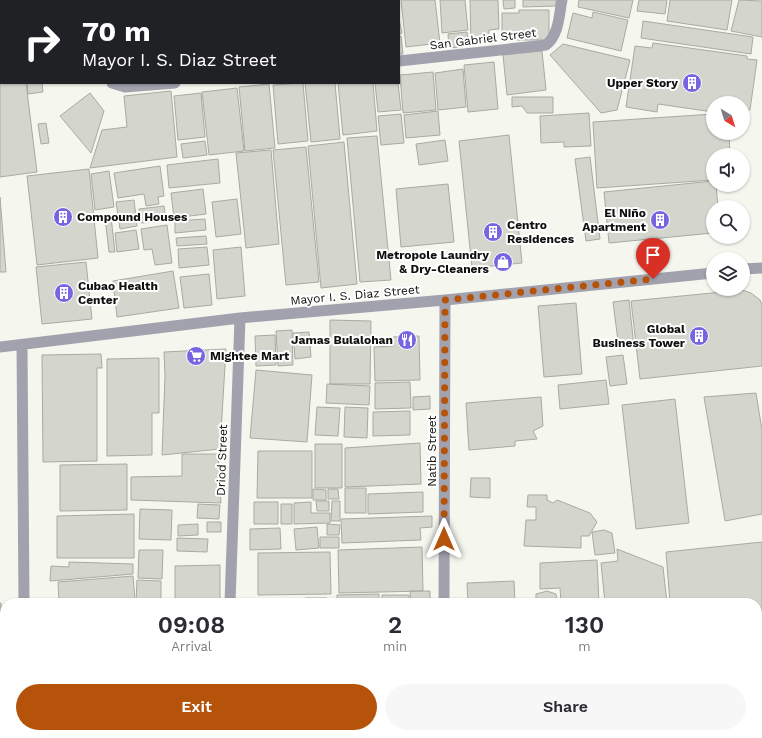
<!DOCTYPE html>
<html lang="en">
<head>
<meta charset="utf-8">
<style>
	:root { --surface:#fff; --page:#f7f7f7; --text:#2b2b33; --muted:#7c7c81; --accent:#b45309 }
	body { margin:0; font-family:"Work Sans",sans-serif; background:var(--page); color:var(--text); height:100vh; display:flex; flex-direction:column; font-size:15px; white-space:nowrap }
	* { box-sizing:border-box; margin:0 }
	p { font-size:13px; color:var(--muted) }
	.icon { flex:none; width:22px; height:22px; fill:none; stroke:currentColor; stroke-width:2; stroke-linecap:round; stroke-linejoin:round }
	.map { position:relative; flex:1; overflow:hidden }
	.sheet { position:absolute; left:0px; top:598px; width:762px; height:140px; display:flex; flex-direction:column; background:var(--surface); border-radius:16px 16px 0 0; box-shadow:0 1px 3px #0004 }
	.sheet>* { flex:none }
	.banner { position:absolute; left:0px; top:0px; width:400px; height:84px; box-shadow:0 1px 3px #0004; background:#202124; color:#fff; overflow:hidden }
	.needle { width:26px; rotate:142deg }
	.controls { position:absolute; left:706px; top:96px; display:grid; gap:8px }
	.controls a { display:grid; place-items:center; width:44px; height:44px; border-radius:50%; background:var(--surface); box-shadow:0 1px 3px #0004; font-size:20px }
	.pin { position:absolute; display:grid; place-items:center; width:34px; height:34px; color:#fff; margin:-41px -17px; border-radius:50% 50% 50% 0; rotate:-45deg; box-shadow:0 0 4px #0007 }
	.pin .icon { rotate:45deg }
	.me { position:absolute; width:44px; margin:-22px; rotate:0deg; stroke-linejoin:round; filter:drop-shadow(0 0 3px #0008) }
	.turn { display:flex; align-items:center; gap:14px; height:84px; padding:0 16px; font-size:18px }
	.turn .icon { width:52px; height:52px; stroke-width:2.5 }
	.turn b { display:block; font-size:28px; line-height:34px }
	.eta { display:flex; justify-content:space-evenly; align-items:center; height:68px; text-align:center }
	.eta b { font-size:24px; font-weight:600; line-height:28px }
	.primary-button { display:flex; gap:8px; margin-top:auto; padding:8px 16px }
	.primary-button a { flex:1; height:46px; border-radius:24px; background:var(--accent); color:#fff; font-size:16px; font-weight:600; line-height:46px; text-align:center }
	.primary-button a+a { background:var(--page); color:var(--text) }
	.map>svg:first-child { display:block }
</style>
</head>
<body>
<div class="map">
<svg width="762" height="738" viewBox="0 0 762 738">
	<rect width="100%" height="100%" fill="#f5f7ef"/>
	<path fill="#d4d6ce" stroke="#a9aba3" d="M0 0 16 1H1V83H26L37 172 0 177Z
		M40 0H80V1H40Z
		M268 0H294L295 1H268Z
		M300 0H329V1H300Z
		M331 0H362V1H332Z
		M365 0H396V1H365Z
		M401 0H435L440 43 406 47Z
		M440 0H465L468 30 442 33Z
		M470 0H498L499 29 489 30V42L471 43Z
		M503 0H515V8L504 9Z
		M523 0H556V6L523 7Z
		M579 0H633L629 18 578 7Z
		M639 0H667L665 14 637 11Z
		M670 0H732L727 30 667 21Z
		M739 0 762 1V37L731 31Z
		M519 10H549V40H502V13H519Z
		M593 12 628 20 621 51 567 38 573 13 592 18Z
		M399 19 402 33 399 34Z
		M643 21 753 37 751 54 641 38Z
		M467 32 469 46 449 48 448 34Z
		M399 36H401L403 54H399Z
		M653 43 747 56V59L757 60 750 110 743 109V103H713V112L658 104 657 112 626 107 635 46 652 48Z
		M563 44 630 60 617 110 601 113 550 55Z
		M542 51 546 90 507 95 503 55Z
		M494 62 498 109 468 112 464 65Z
		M463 69 466 107 438 110 435 73Z
		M433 72 436 110 403 113 400 75Z
		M27 83H42L43 92 28 94Z
		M303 83 308 141 278 144 273 85Z
		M305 83H335L340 139 311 142Z
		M338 83H373L377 131 343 135Z
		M375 83H398L401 110 378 112Z
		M269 84 275 148 245 151 239 87Z
		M237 88 244 151 209 155 202 92Z
		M171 91 177 157 90 168 102 130 127 127 124 96Z
		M90 93 104 111 91 153 60 116Z
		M201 93 205 137 178 140 174 96Z
		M512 97H553V113H527L522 106 512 107Z
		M438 111 440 135 406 138 404 115Z
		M589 113 591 146 564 147V142L541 143 540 116Z
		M401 114 404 143 381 145 378 116Z
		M713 114V133H729L730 155H713V180L597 188 593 122Z
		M46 123 49 143 41 144 38 124Z
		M509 135 522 263 472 268 459 141Z
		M377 136 391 280 360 282 347 138Z
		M445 140 448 161 419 165 416 144Z
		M205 141 207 155 183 158 181 144Z
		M344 142 357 284 321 288 308 146Z
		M306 147 319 282 286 285 273 150Z
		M271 150 279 244 246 248 236 153Z
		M590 157 600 239 586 241 575 159Z
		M218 159 220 183 169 188 167 165Z
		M160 166 164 196 158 197 159 204 146 206 144 194 118 198 114 173Z
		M89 169 98 258 37 265 27 176Z
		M109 171 114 207 95 210 91 174Z
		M713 181V185H716L718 207H713V233L609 243 604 192Z
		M448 184 454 242 401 247 396 189Z
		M203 189 206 214 174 218 171 193Z
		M0 197 6 272H0Z
		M237 199 241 234 216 237 212 202Z
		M134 200 137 226 120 229 116 202Z
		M164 206 166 221 141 223 139 209Z
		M111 217 115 252H109L105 218Z
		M205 219 206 230 175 233V221Z
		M167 225 172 263 155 265 152 249 144 250 141 229Z
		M136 230 139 249 117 252 115 233Z
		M206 236 207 244 177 246 176 238Z
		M207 247 209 265 179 268 178 249Z
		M241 247 245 296 217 299 213 250Z
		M86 262 92 319 42 324 36 267Z
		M173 271 179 308 117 317 113 281Z
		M209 274 212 305 184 308 180 277Z
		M742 290 751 293 760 300 762 305V366L640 379 631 301Z
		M629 300 634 347 619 349 613 302Z
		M576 303 582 374 544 377 538 306Z
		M330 320 371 321 370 384H330Z
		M292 330 293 365 278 366 276 331Z
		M309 332 311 357 295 359 293 333Z
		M275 335 276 365 256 366 255 336Z
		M419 336 420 380 375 381 374 347 394 346 393 337Z
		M226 349 220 449 162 455 165 376 164 352Z
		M101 354 102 368H97V461L43 462 42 355Z
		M623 355 627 384 610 386 606 357Z
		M159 358V413H152V455L107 456V359Z
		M256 370 312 375 307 442 250 438Z
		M606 380 609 404 560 409 558 385Z
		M410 382 411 408 375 409V383Z
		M327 384 370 386 369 405 326 403Z
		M756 393 762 430V514L725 521 704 397Z
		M430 396V409L413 410V397Z
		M541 397 543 426 533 431 537 439 515 441V446L469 450 466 403Z
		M675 399 689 523 636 529 622 405Z
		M317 407 340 408 338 436 315 435Z
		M345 407 368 408 367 438 344 437Z
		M410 411V435L373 436V412Z
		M420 443 421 484 345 487V448Z
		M315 444H342V488H315Z
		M258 451H312V498H257Z
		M182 454H218L221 503 131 500V477L182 476Z
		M127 464V510L60 511V465Z
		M471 478H490V498L470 497Z
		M345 488H366V513H345Z
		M313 489 326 490V500H313Z
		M328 489H338L339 499H328Z
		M423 492V512L368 514V494Z
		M528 495H547V500L553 503 557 500 590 513 597 522 589 536H581V548L524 546 526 520H536V507H527Z
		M316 501H329V511H317Z
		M332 501H340V521H331Z
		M254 502H278V524H254Z
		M311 502V513H330V523L294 524V503Z
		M198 504 220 505 219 519 197 518Z
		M281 504H292V524H281Z
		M140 509 172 510 171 540 139 539Z
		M134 514V558H57V516Z
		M432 516V527L420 528 421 540 342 543 341 519Z
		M207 522H221V532H207Z
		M198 524V535L178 536V525Z
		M327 524 340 525 339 535H327Z
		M317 527 319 548 296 550 294 529Z
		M280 528 281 549 250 550V529Z
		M604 530 612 533 615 553 595 555 592 532Z
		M320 537H339V548H320Z
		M177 538 208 539 207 552 177 551Z
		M762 542V630L757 631V603H670L666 552Z
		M422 547 423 591 339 593 338 550Z
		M617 549 663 567 667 603H605L601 563 618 561Z
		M139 550H163L162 579 138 578Z
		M330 552 331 594 258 595V553Z
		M597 560 599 603H561L560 588 540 589V563Z
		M69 562 133 564V574L50 581 51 566 69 567Z
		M220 565V601L175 602V566Z
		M133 576 135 600 95 603H59L58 582Z
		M137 580 161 581V603H136Z
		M514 581 515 603H468L467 583Z
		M410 591H430V603H411Z
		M547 591 556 594 557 603H536V594Z
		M379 594V603H337V595Z
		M382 595H409V603H382Z
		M305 598H327V603H305Z
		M0 603H1L2 643H0Z
		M757 637H762V736L680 738V733H757Z
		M5 653V667H0V654Z
		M0 697H5V707H0Z
		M0 709H5V728H0Z
		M66 733H109V738H66Z
		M170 733H206V735H170Z
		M255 733H319V738H255Z
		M333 733H416V734L364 735V738H333Z
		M592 733H639V738H593Z
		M0 735H7V738H0Z"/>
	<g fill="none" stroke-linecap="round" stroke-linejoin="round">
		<path stroke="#a2a2af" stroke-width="11" d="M95 0V1
			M161 1 171 0
			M399 61 546 45C559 35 559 15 562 0
			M112 83 125 87 175 83
			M743 269 762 268
			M22 345 24 603
			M0 347 240 318 445 300 713 273
			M230 603 240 318
			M444 603 445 300
			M25 733V738
			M226 738V733
			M443 738V733"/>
	</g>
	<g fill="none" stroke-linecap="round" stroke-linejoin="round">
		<path stroke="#b45309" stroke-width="7" stroke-dasharray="0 12.6" d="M444 539 445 300 653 279"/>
	</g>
	<defs>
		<symbol id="building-disc" viewBox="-11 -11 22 22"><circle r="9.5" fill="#7565e0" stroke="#fff"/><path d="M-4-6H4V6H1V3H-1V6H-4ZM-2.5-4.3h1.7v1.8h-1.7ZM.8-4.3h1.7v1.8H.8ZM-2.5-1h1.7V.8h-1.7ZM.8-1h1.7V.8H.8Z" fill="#fff"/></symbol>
		<symbol id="shop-disc" viewBox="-11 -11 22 22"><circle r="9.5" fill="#7565e0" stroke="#fff"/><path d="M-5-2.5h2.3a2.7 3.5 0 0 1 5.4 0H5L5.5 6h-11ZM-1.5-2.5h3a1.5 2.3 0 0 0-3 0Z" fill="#fff"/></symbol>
		<symbol id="restaurant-disc" viewBox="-11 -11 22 22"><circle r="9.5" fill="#7565e0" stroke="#fff"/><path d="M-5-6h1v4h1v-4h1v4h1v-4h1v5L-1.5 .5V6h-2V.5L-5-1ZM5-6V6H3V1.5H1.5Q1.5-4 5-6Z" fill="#fff"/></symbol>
		<symbol id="supermarket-disc" viewBox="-11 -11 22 22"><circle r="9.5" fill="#7565e0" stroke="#fff"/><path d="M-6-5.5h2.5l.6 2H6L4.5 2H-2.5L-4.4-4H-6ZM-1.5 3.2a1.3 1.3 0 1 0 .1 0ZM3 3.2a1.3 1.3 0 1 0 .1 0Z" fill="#fff"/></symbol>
	</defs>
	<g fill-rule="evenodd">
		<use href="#building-disc" x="681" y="72" width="22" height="22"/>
		<use href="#building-disc" x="52" y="206" width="22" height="22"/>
		<use href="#building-disc" x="649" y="209" width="22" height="22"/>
		<use href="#building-disc" x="482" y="221" width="22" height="22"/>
		<use href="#shop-disc" x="492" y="251" width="22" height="22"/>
		<use href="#building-disc" x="53" y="282" width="22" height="22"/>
		<use href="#building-disc" x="688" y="325" width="22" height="22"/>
		<use href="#restaurant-disc" x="396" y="329" width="22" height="22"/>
		<use href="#supermarket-disc" x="185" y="345" width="22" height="22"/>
	</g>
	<g text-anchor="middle" stroke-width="4" stroke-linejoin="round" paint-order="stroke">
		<g font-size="12" fill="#10110e" stroke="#fff">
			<text transform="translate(483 39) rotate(-7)" y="4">San Gabriel Street</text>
			<text transform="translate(355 295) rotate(-5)" y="4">Mayor I. S. Diaz Street</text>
			<text transform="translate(432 451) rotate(-90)" y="4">Natib Street</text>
			<text transform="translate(222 460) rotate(-88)" y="4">Driod Street</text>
		</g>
		<g font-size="12" font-weight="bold" fill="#10110e" stroke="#fff" text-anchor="end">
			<text x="678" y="87">Upper Story</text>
			<text x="646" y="217">El Niño<tspan x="646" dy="14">Apartment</tspan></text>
			<text x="77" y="221" text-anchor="start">Compound Houses</text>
			<text x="507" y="229" text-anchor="start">Centro<tspan x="507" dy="14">Residences</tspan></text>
			<text x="489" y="259">Metropole Laundry<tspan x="489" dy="14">&amp; Dry-Cleaners</tspan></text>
			<text x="78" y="290" text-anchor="start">Cubao Health<tspan x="78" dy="14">Center</tspan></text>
			<text x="685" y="333">Global<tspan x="685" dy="14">Business Tower</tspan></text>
			<text x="393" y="344">Jamas Bulalohan</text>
			<text x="210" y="360" text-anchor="start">Mightee Mart</text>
		</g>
	</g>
</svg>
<div class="controls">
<a><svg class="needle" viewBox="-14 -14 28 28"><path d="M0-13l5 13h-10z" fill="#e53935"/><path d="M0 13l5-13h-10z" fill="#7c7c81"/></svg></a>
<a><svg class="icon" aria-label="sound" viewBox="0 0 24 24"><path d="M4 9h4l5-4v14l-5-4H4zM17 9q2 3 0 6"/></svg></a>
<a><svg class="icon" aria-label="search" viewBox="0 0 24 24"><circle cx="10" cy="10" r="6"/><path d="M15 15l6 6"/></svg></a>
<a><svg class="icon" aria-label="layers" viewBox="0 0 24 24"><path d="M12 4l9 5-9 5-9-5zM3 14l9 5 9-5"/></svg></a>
</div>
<div class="pin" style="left:653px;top:279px;background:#d93025"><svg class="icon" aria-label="arrive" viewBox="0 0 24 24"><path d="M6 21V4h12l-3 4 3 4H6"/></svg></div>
<svg class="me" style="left:444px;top:539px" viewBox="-20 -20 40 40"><path d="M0-17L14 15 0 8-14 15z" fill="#b45309" stroke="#fff" stroke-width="4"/></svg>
<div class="banner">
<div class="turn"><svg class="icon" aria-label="right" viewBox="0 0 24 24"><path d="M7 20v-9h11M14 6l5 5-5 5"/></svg><div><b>70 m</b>Mayor I. S. Diaz Street</div></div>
</div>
<section class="sheet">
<div class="eta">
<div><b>09:08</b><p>Arrival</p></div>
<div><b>2</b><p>min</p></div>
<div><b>130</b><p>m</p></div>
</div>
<div class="primary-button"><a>Exit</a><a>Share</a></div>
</section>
</div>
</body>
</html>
